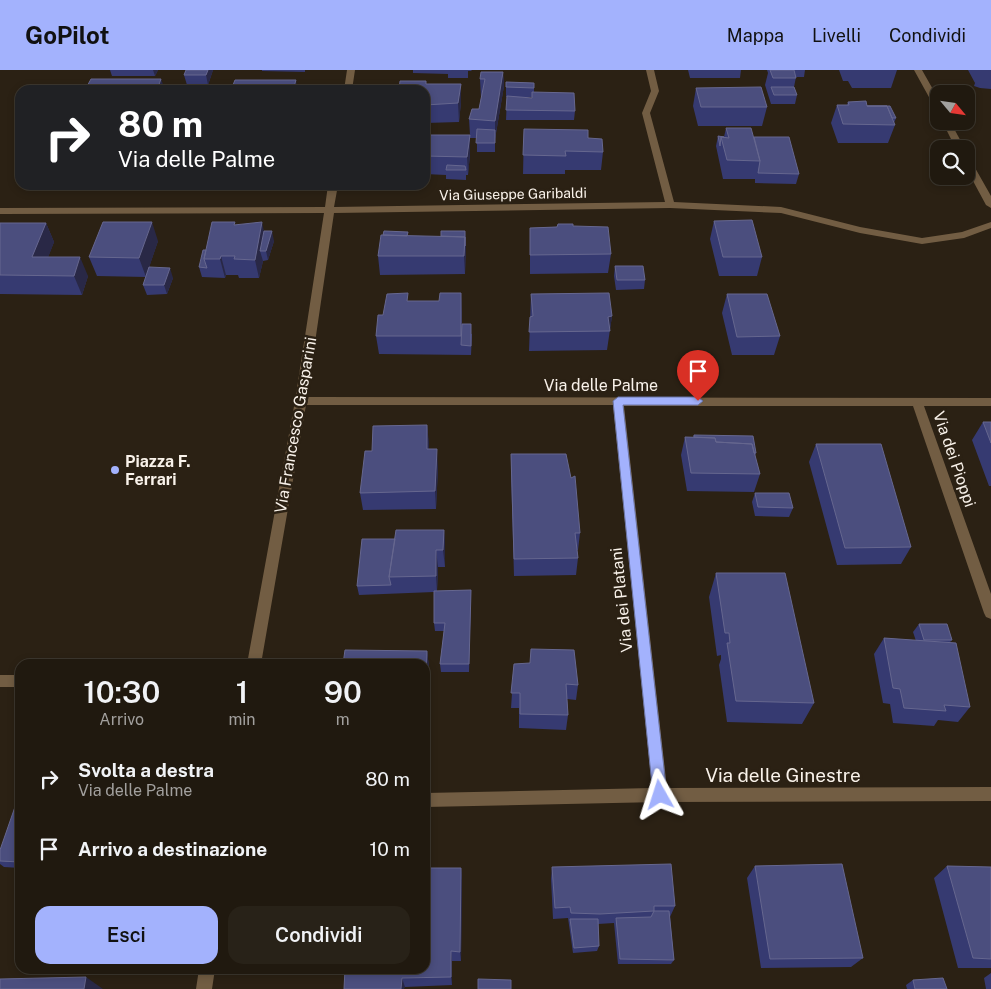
<!DOCTYPE html>
<html lang="it">
<head>
<meta charset="utf-8">
<style>
	:root { --surface:#20190f; --page:#282218; --text:#f1f3f6; --muted:#a2a09e; --line:#3d382f; --accent:#a3b2fd }
	body { margin:0; font-family:"Public Sans",sans-serif; background:var(--page); color:var(--text); height:100vh; display:flex; flex-direction:column; font-size:19px; white-space:nowrap }
	* { box-sizing:border-box; margin:0 }
	p { font-size:16px; color:var(--muted) }
	.icon { flex:none; width:28px; height:28px; fill:none; stroke:currentColor; stroke-width:2; stroke-linecap:round; stroke-linejoin:round }
	.map { position:relative; flex:1; overflow:hidden }
	.sheet { position:absolute; left:15px; top:589px; width:415px; height:315px; display:flex; flex-direction:column; background:var(--surface); border-radius:15px; box-shadow:0 2px 8px #0003,0 0 0 1px var(--line) }
	.sheet>* { flex:none }
	.top-card { position:absolute; left:15px; top:15px; width:415px; height:105px; border-radius:15px; box-shadow:0 2px 8px #0003,0 0 0 1px var(--line); background:#202124; color:#fff; overflow:hidden }
	.needle { width:32px; rotate:119deg }
	.fabs { position:absolute; left:930px; top:15px; display:grid; gap:10px }
	.fabs a { display:grid; place-items:center; width:45px; height:45px; border-radius:10px; background:var(--surface); box-shadow:0 2px 8px #0003,0 0 0 1px var(--line); font-size:25px }
	.pin { position:absolute; display:grid; place-items:center; width:42px; height:42px; color:#fff; margin:-51px -21px; border-radius:50% 50% 50% 0; rotate:-45deg; box-shadow:0 0 5px #0007 }
	.pin .icon { rotate:45deg }
	.me { position:absolute; width:55px; margin:-28px; rotate:354deg; stroke-linejoin:round; filter:drop-shadow(0 0 4px #0008) }
	.turn { display:flex; align-items:center; gap:18px; height:105px; padding:0 20px; font-size:22px }
	.turn .icon { width:65px; height:65px; stroke-width:2.5 }
	.turn b { display:block; font-size:35px; line-height:42px }
	.eta { display:flex; justify-content:space-evenly; align-items:center; height:85px; text-align:center }
	.eta b { font-size:30px; font-weight:600; line-height:35px }
	.primary-button { display:flex; gap:10px; margin-top:auto; padding:10px 20px }
	.primary-button a { flex:1; height:58px; border-radius:15px; background:var(--accent); color:#111; font-size:20px; font-weight:600; line-height:58px; text-align:center }
	.primary-button a+a { background:var(--page); color:var(--text) }
	ul { padding:0; list-style:none }
	li { display:flex; align-items:center; gap:15px; height:70px; padding:0 20px }
	li div { flex:1 }
	li b { display:block; font-size:19px }
	li em { font-style:normal }
	header { display:flex; align-items:center; gap:30px; box-sizing:border-box; height:70px; padding:0 25px; background:var(--accent); color:#111 }
	header strong { font-size:24px }
	nav { display:flex; gap:28px; margin-inline-start:auto; font-size:18px }
	.map>svg:first-child { display:block }
</style>
</head>
<body>
<header>
<strong>GoPilot</strong>
<nav><a>Mappa</a><a>Livelli</a><a>Condividi</a></nav>
</header>
<div class="map">
<svg width="991" height="919" viewBox="0 0 991 919">
	<rect width="100%" height="100%" fill="#2b2114"/>
	<g fill="none" stroke-linecap="round" stroke-linejoin="round">
		<path fill="#725d43" fill-rule="evenodd" d="M347 0H355L352 20H344Z
			M646 0H654L659 21 650 43 674 132 781 137 860 157 922 168 962 162 991 152V158L964 168 922 174 860 163 781 143 670 138 334 143 307 327 991 328V336H924L991 524V549L986 547 984 543 913 336H624L667 718 991 717V731L660 732 425 737V723L652 718 613 335H306L261 594H247L295 331 324 143 0 144V138L325 137 328 115H338L334 137 665 132 642 43 651 21Z
			M914 0H922L939 30V40L935 38Z
			M942 51H950L965 79H956Z
			M966 86 970 89 991 126V138L986 135 966 98Z
			M0 605H20V617H0Z
			M199 899H215L212 919H196Z"/>
	</g>
	<path fill="#363a71" fill-rule="evenodd" d="M110 0H158L155 6H112Z
		M186 0H213L208 15H187L184 5Z
		M262 0H305V2L262 1Z
		M413 0H472L471 1H468V8H448V4L413 3Z
		M688 0H741L740 8H690Z
		M767 0H805L804 7H796L794 17 797 25 795 34H771L765 15 768 3Z
		M839 0H897L891 18H852L848 11H843Z
		M968 0H991V19L980 18 974 16 975 13Z
		M503 2 504 16 495 69V82H477V68H470V84L468 105H466V110L446 109V105L425 104V65H470L469 49 479 39 481 28 480 9Z
		M506 12 534 13V22L575 41 574 50H506L507 27H506ZM516 27H532V28Z
		M427 14H461V32L459 52 425 53V20Z
		M696 18 767 37 762 56H698L693 36Z
		M848 32 867 36 896 48 894 53 895 55 888 73H838L831 53 837 35H847Z
		M726 58 754 67 799 104 796 114 755 113V109H723L716 76 718 66 724 67Z
		M524 59 588 68 603 82 601 100H565V104H523Z
		M714 151 762 187 757 206H719L710 169Z
		M0 153H46L54 172 48 187 88 206 82 225 0 224Z
		M236 155 264 161 274 171 268 190 263 191 259 208H239L238 205H226L225 208 202 207 199 197 206 180Z
		M573 156 611 184 608 203 530 204V158Z
		M408 166 466 171 465 204 380 205 378 186Z
		M158 171 149 197 173 208 167 224 147 225 143 215 146 207 97 206 89 187Z
		M615 196 645 210 644 219 616 220 614 206Z
		M531 224 612 246 607 280 529 281Z
		M727 224 780 266 774 285H732L722 243Z
		M408 231 462 242V262L472 264 471 285 379 284 376 266 383 245Z
		M983 352H991V416H989L972 370Z
		M427 355 429 379 438 397 436 439 363 440 360 423 372 381Z
		M694 365 756 383 755 386 760 404 754 422 687 421 681 385 685 367H693Z
		M816 374 911 477 901 494 837 495 809 392Z
		M511 384 580 463 578 480H577L578 488 576 505 514 506 511 402Z
		M755 423 793 438 789 447 755 446 752 432Z
		M444 460 445 477V497H438L437 521 471 520 469 602H441L440 594 444 561H435L434 553V522L359 525 357 516 395 469Z
		M716 503 814 633 802 654 727 652 719 595 721 589V585L717 586 709 527Z
		M919 554 952 570 949 573 970 637 958 652 938 650 934 656 893 653 890 634 883 633 874 584 884 568 916 571 913 562Z
		M427 581 429 597 427 658H425V594Z
		M514 594 578 615 576 630 567 629 568 645 566 660 519 658V638H511Z
		M20 734V798L4 797 0 794V780Z
		M755 796 863 888 851 897 761 898 747 808Z
		M947 796 991 797V898H958L934 808Z
		M552 797 675 836 670 847 674 890 671 894H618L614 853 598 854 599 876 597 881 573 883 568 848 553 849 551 809Z
		M461 798 462 810 461 891H452V915L405 917 344 903H320L317 899H425Z
		M991 903V919H986L984 908Z
		M913 910 947 919H907L906 915Z"/>
	<path fill="#292846" d="M153 0H158L155 6Z
		M208 0H213L208 15 206 5Z
		M503 2V10L504 7V16L495 69V51Z
		M161 9 165 20H157Z
		M296 10 297 20H293Z
		M461 14V32L459 52 458 33Z
		M470 65V84L468 105 467 87Z
		M152 152 158 171 146 207 139 188Z
		M262 152 266 171 260 181 263 191 259 208 255 190Z
		M46 153 54 172 41 206 32 187Z
		M272 161 274 171 268 190 266 181Z
		M465 161 466 171 465 204 464 186Z
		M221 186 226 205 225 208 220 189Z
		M80 187 88 206 82 225 74 206Z
		M170 198 173 208 167 224 164 215Z
		M461 223 462 242V275L461 266Z
		M612 246 609 265 610 261 608 247Z
		M427 355 429 373V397L427 379Z
		M437 379 438 397 436 439 435 421Z
		M444 460 445 477V497L443 480Z
		M436 480 438 497 437 522 436 506Z
		M471 520V529L469 602V594Z
		M427 581 429 597 427 658 425 638Z
		M461 798 462 810 461 891 460 882Z
		M451 881 452 891V915L451 907Z
		M86 907 103 919H84Z
		M402 908 405 917 404 919H401Z"/>
	<path fill="#4b4e7e" stroke="#66678f" d="M186 0H208L206 5H184Z
		M770 0H794L796 8H773Z
		M481 2H503L495 51 469 49 472 39H479L485 9H480Z
		M91 9H161L157 20H85Z
		M235 10H296L293 20H231Z
		M400 11H426V14H461L458 33 425 35V20H399Z
		M506 12 534 13V18L506 17Z
		M761 17 767 37H701L696 18Z
		M771 17H794L797 25H774Z
		M532 22 574 23 575 41 506 40 507 26 532 28Z
		M866 31 867 36H887L895 55 843 54 837 35H849L848 32Z
		M867 36H890L896 48H892L887 36Z
		M726 58H751L760 91 727 90 721 67 729 68Z
		M477 59 495 60V73H476Z
		M524 59 588 60V68L602 69 603 82 565 81 566 86 523 85Z
		M425 65H470L467 87 425 86Z
		M718 66 724 67H721L720 76Z
		M754 67H789L799 104 758 103 760 91Z
		M447 95 465 96 466 100H446Z
		M752 150 762 187H723L714 151Z
		M103 152H152L139 188 89 187Z
		M212 152H235L234 155 262 152 255 190 234 189 235 186H221L220 189H204Z
		M0 153H46L32 187H80L74 206 0 205Z
		M558 154H573V156L608 157 611 184 530 185V158L557 157Z
		M264 161H272L266 181H260Z
		M384 161 408 162 407 166 383 165Z
		M441 161H465V176V167L441 166Z
		M381 165 465 167 464 186H378Z
		M203 180H206L204 189 207 198 199 197Z
		M615 196H643L645 210H617Z
		M149 197 170 198 164 215H143Z
		M408 223 407 231H439L440 223H461V266H376L378 245H383L387 224Z
		M609 223 612 246 608 247 610 261 529 262 530 247 533 246 531 224Z
		M727 224H767L780 266 737 267Z
		M462 254H471V276L461 275Z
		M983 352H991V373Z
		M427 355V379H437L435 421 360 423 365 381H372L373 356Z
		M694 365 753 366 756 383H754L752 374 716 372 715 368 694 367Z
		M685 367 715 368 716 372 752 374 760 404 691 403Z
		M816 374H881L911 477 845 478Z
		M511 384H566L571 408 575 406 580 463H575L578 488 514 489Z
		M755 423H789L793 438 758 437Z
		M396 460H444L443 480H436V506L389 507Z
		M362 469H395L389 507 391 515 357 516Z
		M716 503H785L814 633 736 631 727 573H730L729 563H725Z
		M471 520 469 594H440L445 553H434V521Z
		M919 554H947L952 570H924Z
		M884 568 956 573 970 637 944 635 946 641 904 638 900 619 893 618Z
		M531 579 574 580 578 615 566 614 568 645 520 644V623H511L514 594 530 593Z
		M345 580 427 581 425 638V594H343Z
		M16 734H20V792L0 791V780Z
		M671 794 675 836H654V841L600 844 571 843 570 837 555 838 552 797Z
		M842 794 863 888 770 889 755 796Z
		M947 796 991 797V889L973 888Z
		M425 798H461L460 882 451 881V907L402 908 401 919H344L345 899H425Z
		M654 841H669L674 890 620 889 616 848 651 847Z
		M570 849H598L599 876 574 878Z
		M86 907 84 919H0V909Z
		M943 908 947 919H915L913 910Z
		M478 909 511 910V919H478Z"/>
	<path fill="#a3b2fd" stroke="#6a74a4" d="M618 327H698L703 331 698 335H623L667 725 665 730 660 732 655 730 653 725 613 331Z"/>
	<circle fill="#a3b2fd" stroke="#2b2114" stroke-width="2" cx="115" cy="400" r="5"/>
	<g text-anchor="middle" stroke-width="5" stroke-linejoin="round" paint-order="stroke">
		<g font-size="14" fill="#f9f2ea" stroke="#2b2114">
			<text transform="translate(513 124) rotate(-1)" y="5">Via Giuseppe Garibaldi</text>
		</g>
		<g font-size="16" fill="#f9f2ea" stroke="#2b2114">
			<text x="601" y="321">Via delle Palme</text>
			<text transform="translate(295 355) rotate(-80)" y="6">Via Francesco Gasparini</text>
			<text transform="translate(955 389) rotate(71)" y="6">Via dei Pioppi</text>
			<text transform="translate(621 530) rotate(-96)" y="6">Via dei Platani</text>
		</g>
		<g font-size="16" font-weight="bold" fill="#f9f2ea" stroke="#2b2114" text-anchor="start">
			<text x="125" y="397">Piazza F.<tspan x="125" dy="18">Ferrari</tspan></text>
		</g>
		<g font-size="19" fill="#f9f2ea" stroke="#2b2114">
			<text x="783" y="712">Via delle Ginestre</text>
		</g>
	</g>
</svg>
<div class="fabs">
<a><svg class="needle" viewBox="-14 -14 28 28"><path d="M0-13l5 13h-10z" fill="#e53935"/><path d="M0 13l5-13h-10z" fill="#a2a09e"/></svg></a>
<a><svg class="icon" aria-label="search" viewBox="0 0 24 24"><circle cx="10" cy="10" r="6"/><path d="M15 15l6 6"/></svg></a>
</div>
<div class="pin" style="left:698px;top:331px;background:#d93025"><svg class="icon" aria-label="arrive" viewBox="0 0 24 24"><path d="M6 21V4h12l-3 4 3 4H6"/></svg></div>
<svg class="me" style="left:660px;top:725px" viewBox="-20 -20 40 40"><path d="M0-17L14 15 0 8-14 15z" fill="#a3b2fd" stroke="#fff" stroke-width="4"/></svg>
<div class="top-card">
<div class="turn"><svg class="icon" aria-label="right" viewBox="0 0 24 24"><path d="M7 20v-9h11M14 6l5 5-5 5"/></svg><div><b>80 m</b>Via delle Palme</div></div>
</div>
<section class="sheet">
<div class="eta">
<div><b>10:30</b><p>Arrivo</p></div>
<div><b>1</b><p>min</p></div>
<div><b>90</b><p>m</p></div>
</div>
<ul>
<li><svg class="icon" aria-label="right" viewBox="0 0 24 24"><path d="M7 20v-9h11M14 6l5 5-5 5"/></svg><div><b>Svolta a destra</b><p>Via delle Palme</p></div><em>80 m</em></li>
<li><svg class="icon" aria-label="arrive" viewBox="0 0 24 24"><path d="M6 21V4h12l-3 4 3 4H6"/></svg><div><b>Arrivo a destinazione</b></div><em>10 m</em></li>
</ul>
<div class="primary-button"><a>Esci</a><a>Condividi</a></div>
</section>
</div>
</body>
</html>
